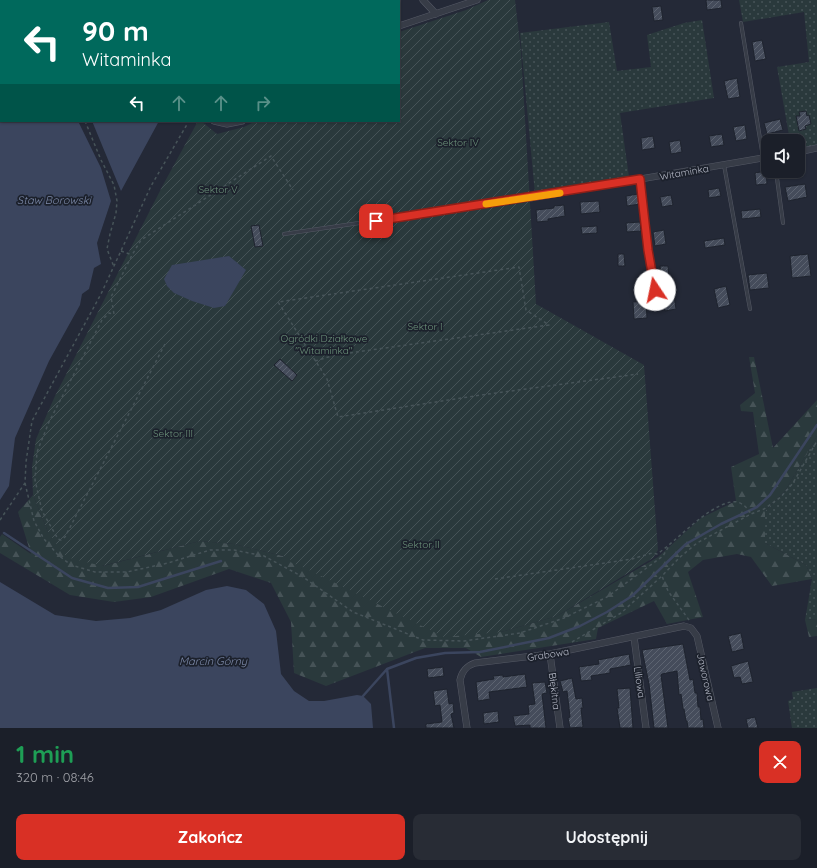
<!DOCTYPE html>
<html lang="pl">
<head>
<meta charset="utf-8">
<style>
	:root { --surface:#1b1f29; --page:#282c35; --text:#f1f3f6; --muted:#a0a2a8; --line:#393d46; --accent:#d93025 }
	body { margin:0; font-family:Quicksand,sans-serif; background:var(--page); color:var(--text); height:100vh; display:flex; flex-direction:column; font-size:15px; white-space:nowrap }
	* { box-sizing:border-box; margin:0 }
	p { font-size:13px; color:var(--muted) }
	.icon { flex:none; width:22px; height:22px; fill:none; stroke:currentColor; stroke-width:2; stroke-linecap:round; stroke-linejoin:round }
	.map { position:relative; height:728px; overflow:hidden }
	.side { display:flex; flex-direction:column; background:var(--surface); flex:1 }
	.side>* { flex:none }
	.banner { position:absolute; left:0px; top:0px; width:400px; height:122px; box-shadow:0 1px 3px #0004,0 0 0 1px var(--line); background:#00695c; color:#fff; overflow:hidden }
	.buttons { position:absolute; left:761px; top:134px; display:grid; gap:8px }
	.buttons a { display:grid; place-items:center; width:44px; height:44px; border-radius:8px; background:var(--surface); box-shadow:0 1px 3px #0004,0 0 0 1px var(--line); font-size:20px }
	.pin { position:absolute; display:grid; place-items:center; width:34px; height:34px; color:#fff; margin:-17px; border-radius:8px; box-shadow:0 2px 6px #0006 }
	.me { position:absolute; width:44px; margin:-22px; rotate:349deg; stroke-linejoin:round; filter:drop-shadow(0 0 3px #0008) }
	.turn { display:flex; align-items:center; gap:14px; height:84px; padding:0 16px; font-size:18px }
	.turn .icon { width:52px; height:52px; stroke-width:2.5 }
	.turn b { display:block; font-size:28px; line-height:34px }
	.lanes { display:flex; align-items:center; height:38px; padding:0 16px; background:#0003; justify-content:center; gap:20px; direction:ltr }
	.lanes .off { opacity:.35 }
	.round { display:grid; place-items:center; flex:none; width:42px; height:42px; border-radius:8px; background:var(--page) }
	.overview { display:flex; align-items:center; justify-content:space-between; height:68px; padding:0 16px }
	h1 { font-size:24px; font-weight:700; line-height:30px; color:#1e9e55 }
	.action { display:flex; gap:8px; margin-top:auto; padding:8px 16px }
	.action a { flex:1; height:46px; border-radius:8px; background:var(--accent); color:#fff; font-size:16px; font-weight:700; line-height:46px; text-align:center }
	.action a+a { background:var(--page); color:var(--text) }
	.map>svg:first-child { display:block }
</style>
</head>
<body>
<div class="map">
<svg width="817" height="728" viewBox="0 0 817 728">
	<defs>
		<pattern id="grass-dots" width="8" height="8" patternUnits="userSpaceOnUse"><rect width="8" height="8" fill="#2a393c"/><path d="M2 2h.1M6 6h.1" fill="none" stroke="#465357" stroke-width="1.8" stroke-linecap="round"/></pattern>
		<pattern id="forest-firs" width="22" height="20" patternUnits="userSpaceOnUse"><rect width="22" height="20" fill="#2a393c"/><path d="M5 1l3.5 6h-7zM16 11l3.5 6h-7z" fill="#465357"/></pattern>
		<pattern id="garden-furrows" width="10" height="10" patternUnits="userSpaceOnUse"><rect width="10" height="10" fill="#2a393c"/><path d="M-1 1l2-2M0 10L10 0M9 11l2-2" fill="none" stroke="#465357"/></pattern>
		<pattern id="building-hatch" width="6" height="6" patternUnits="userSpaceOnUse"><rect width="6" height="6" fill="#454c5b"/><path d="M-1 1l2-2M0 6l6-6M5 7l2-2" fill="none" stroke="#5d6471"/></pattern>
	</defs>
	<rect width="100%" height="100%" fill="#242937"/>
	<path fill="url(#grass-dots)" d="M739 0H817V145L798 148V141H790L777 67 809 62 804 12 743 22Z
		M702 20 714 98 620 113 629 177 535 194 520 33 609 22 617 71 651 67 647 35 684 23Z
		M817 436V619L805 620 812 579 806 565 765 543V511L785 491Z
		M817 688V728H792L788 701 793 699 792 692Z"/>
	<path fill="url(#forest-firs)" d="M749 357H754L773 448 817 400V436L785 491 765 511V543L806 565 812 579 772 586 751 557 737 554 703 560 688 572 703 617 667 624 654 601 598 628 596 639 481 657 466 648H425L326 686 294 673 291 622 271 583 229 569 151 597 114 602 70 595 0 553V537L2 534 31 554 18 512 33 495 48 532 103 566 200 541 234 544 283 556 501 632 557 616 658 557 701 518 736 501 731 467 759 454 753 412 741 411 740 405 755 393Z
		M817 619V636L809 637 805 620Z"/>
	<path fill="url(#garden-furrows)" d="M488 0H515L521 52 536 304 644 365 658 550 653 558 557 616 501 632 444 637 307 569 290 562 291 560 283 556 234 544 200 541 102 566 66 557 48 532 33 495 32 467 36 439 55 396 163 185 198 121H201L217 134 244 127 256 121H399V32L466 10Z"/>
	<path fill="#3b455e" d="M0 0 11 1H1V121H78L101 168 111 201 97 243 101 264 94 268 89 289 82 294 80 305 49 361 15 438 9 486 0 500Z
		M92 121H159L121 191Z
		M229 256 246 270 225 306 214 308 192 301 174 293 167 286 164 279 172 265Z
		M0 582 55 615 96 621 130 618 161 610 206 590 227 586 246 590 264 604 276 631 281 674 294 691 309 701H324L357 695 363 696 371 704 373 728H0Z"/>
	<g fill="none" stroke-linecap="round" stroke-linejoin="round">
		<path stroke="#3b455e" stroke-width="2.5" d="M4 533 72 578 108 588 138 587 221 561
			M387 669 394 728
			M363 696 387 669 416 658 445 653 480 652 549 638 580 626 607 612 632 596 686 544 721 524 757 507 770 495 817 425"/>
	</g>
	<path fill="url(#building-hatch)" stroke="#1e232e" d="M706 0H721L722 8 707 10Z
		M661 6 663 20 654 21 652 7Z
		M762 40 766 59 755 61 752 42Z
		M737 78 740 97 728 99 724 81Z
		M806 111 807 116 809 115 811 124 805 126 806 129 799 131 796 116H800L799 112Z
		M780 119 783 130 767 134 764 123Z
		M745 125 747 139 736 141 733 127Z
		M722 134 724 145 711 147 709 136Z
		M653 136 655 148 642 150 641 138Z
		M680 140 682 152 671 154 669 142Z
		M766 171 767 184 756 185 755 173Z
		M805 184 807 197 788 201 785 187Z
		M719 188 721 196 709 198 708 190Z
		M638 194 640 204 627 206 626 196Z
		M671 195 673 205 662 207 660 197Z
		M599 201 600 212 581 214 580 202Z
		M564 205 565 216 548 219V221L537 222 536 210 554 208V206Z
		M760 209 761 217 742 219 741 211Z
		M640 222 641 231 627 232 626 223Z
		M259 225 263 246 255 247 251 226Z
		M597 226V233L582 234 581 227Z
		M664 230 666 244 655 246 653 232Z
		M724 238 725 245 705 248 704 241Z
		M618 254H624L625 266H618Z
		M808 254 811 276 792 278 790 256Z
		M660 266H668L669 277H661Z
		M767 273 769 288 750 290 748 275Z
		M726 286 730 305 718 308 714 289Z
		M674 295 676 309 665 311 663 296Z
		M646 301 647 318 634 319 633 302Z
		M280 359 297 375 292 381 274 365Z
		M741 633 744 649 732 652 728 636Z
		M683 644 690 680 693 679 695 693H697L698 707H700L701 720 703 719 704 728H688L687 721H686L684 709H683L681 694 679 695 677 671 662 674 661 675 668 728H654L649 684 642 650Z
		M629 654 631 665 610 669V673L591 676 592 680 581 681 579 667 599 664 598 660Z
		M748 661 753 682 742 684 740 677 734 678 731 666Z
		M443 667 444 676 428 678 427 669Z
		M525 674 527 687 489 692 490 699 478 701 476 682 494 679 493 676 503 675V677Z
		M572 678 576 699 582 698 583 708H581L583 727 570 728 568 718 570 717 567 691 563 692 560 681Z
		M545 682 547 693 542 694 546 728H530V725L515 726 513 716 529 714 528 705 535 704 532 683Z
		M630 688 633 728H620L617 708H619L617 689Z
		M447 689 449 704 453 703 454 713 451 714 454 728H426V724L442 722 440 705 435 706 433 691Z
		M498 711 499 722 484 724 483 713Z
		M755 717 758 728H748L746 719Z"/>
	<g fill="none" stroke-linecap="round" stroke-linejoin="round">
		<defs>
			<path id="lane" d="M741 23 763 157
				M724 165 750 309
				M776 171 783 223
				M640 179 648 250 655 290
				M284 234 530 198"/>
			<path id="street" d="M76 0 78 1
				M423 0 436 14
				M399 26 477 0
				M214 121 227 124 242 121
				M798 152 817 148
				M530 198 768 157
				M634 637 646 728
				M550 654 560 728
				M467 728 460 680C462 671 466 666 475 663L550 654 684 626 691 628 697 636 718 728"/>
		</defs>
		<use href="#lane" stroke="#555965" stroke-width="4"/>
		<use href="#street" stroke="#555965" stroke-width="7"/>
		<path stroke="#475459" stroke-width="1.5" stroke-dasharray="3 3" stroke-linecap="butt" d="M85 121 101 160 114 185 117 201 116 213 110 234 107 249 114 267
			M121 251 132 255
			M165 344 65 537 61 540 58 539 42 511 35 480 37 452 49 422 102 320 109 313 114 314 111 297 132 255 141 240 271 156 293 190
			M315 361 335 355 549 325 526 310 519 267 278 302 327 379 338 417 481 395 638 374
			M25 483 34 521 44 539 58 555 71 565 95 572H127L168 563 210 550H234L264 556 303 577 353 612 423 640 464 641 520 633 564 618 607 597 663 556 670 544
			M0 520 25 483 26 462 32 421 101 294 151 186 189 121
			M495 579 632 559 652 553 657 554C678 540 706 507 731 502 740 500 747 507 751 514
			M689 620 668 591 662 576 679 558 697 543 751 514 764 509 781 497 793 483 817 441
			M572 642 621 613 662 576"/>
		<use href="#lane" stroke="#373c47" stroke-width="3"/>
		<use href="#street" stroke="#373c47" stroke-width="6"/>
	</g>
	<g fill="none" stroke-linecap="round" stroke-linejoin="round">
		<defs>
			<path id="route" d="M376 221 640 179 648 250 655 290"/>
		</defs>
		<use href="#route" stroke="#8d1f18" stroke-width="10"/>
		<use href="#route" stroke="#d93025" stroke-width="7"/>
		<path stroke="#f59e0b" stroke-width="7" d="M486 204 560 193"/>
	</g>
	<g text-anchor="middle" stroke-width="3.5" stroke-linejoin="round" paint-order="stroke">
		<g font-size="10" fill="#6c917a" stroke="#1c212c">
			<text x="458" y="146">Sektor IV</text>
			<text x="218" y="193">Sektor V</text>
			<text x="425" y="330">Sektor I</text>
			<text x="324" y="342">Ogródki Działkowe<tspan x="324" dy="12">"Witaminka"</tspan></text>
			<text x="173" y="437">Sektor III</text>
			<text x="421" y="548">Sektor II</text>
		</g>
		<g font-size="10" fill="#b2b6c3" stroke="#1c212c">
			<text transform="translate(684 172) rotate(-10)" y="4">Witaminka</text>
			<text transform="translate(548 654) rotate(-9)" y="4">Grabowa</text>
			<text transform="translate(706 677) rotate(77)" y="4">Jaworowa</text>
			<text transform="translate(640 682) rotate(82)" y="4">Liliowa</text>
			<text transform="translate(555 691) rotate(83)" y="4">Błękitna</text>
		</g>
		<g font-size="11" font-style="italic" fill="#7d8aa9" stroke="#1c212c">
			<text x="54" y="204">Staw Borowski</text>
			<text x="213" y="665">Marcin Górny</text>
		</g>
	</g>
</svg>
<div class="buttons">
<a><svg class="icon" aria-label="sound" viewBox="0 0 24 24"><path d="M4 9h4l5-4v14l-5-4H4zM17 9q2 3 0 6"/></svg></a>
</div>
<div class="pin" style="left:376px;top:221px;background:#d93025"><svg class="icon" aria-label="arrive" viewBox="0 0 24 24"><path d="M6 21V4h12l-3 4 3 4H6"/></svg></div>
<svg class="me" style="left:655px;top:290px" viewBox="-20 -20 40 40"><circle r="19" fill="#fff"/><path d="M0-13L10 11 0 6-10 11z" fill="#d93025"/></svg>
<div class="banner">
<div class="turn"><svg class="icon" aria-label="left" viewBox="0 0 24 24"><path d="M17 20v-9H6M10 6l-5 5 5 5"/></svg><div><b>90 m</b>Witaminka</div></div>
<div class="lanes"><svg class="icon" aria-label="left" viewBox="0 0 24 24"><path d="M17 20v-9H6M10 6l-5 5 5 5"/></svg><svg class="icon off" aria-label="ahead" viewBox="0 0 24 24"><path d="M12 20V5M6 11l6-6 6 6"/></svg><svg class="icon off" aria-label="ahead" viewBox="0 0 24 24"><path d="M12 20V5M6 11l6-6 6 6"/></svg><svg class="icon off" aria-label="right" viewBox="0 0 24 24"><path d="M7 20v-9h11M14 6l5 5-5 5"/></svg></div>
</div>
</div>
<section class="side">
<div class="overview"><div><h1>1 min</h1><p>320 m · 08:46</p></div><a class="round" style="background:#d93025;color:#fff"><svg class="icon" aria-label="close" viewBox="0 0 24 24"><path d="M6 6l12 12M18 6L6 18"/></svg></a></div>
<div class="action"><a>Zakończ</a><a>Udostępnij</a></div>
</section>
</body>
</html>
